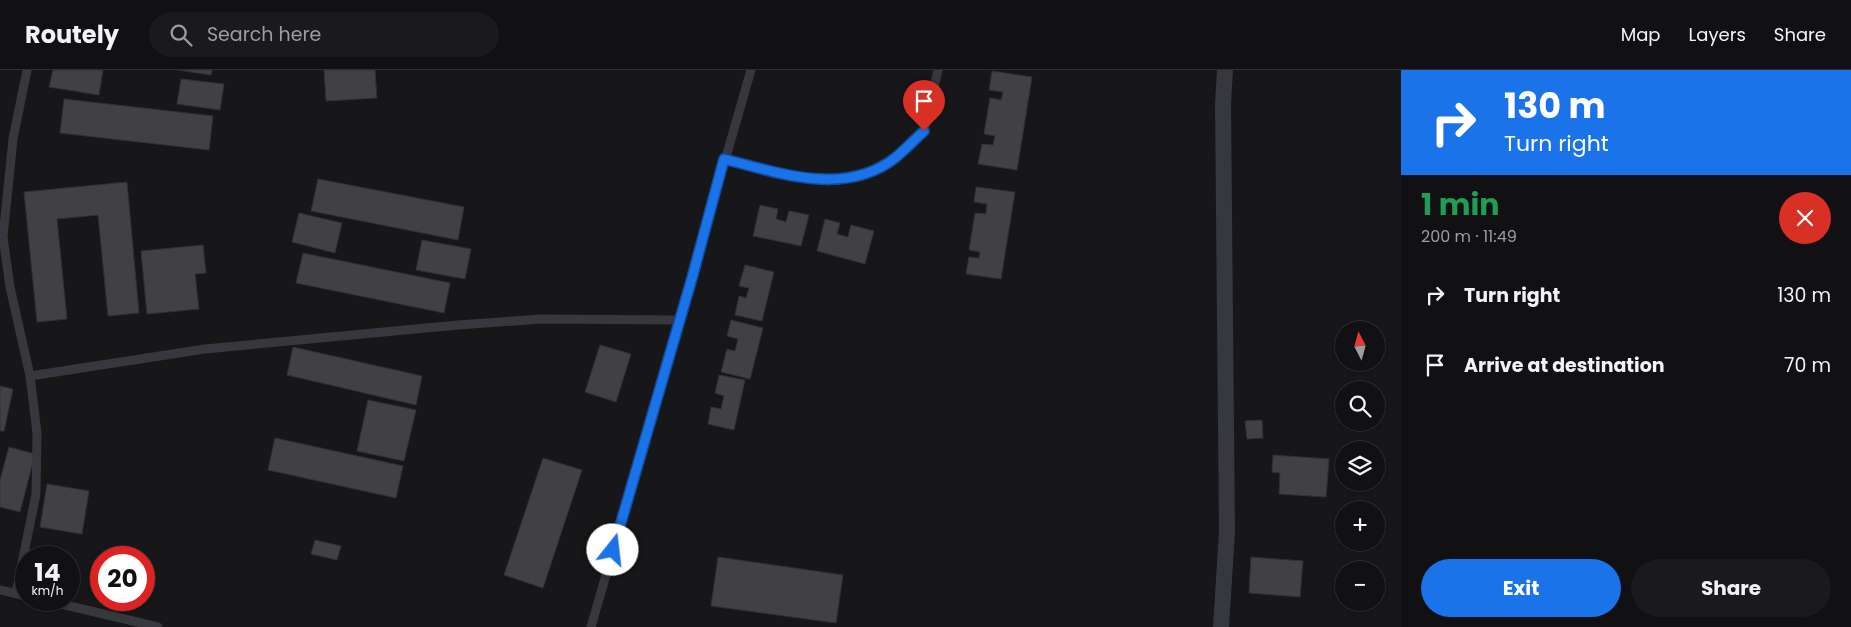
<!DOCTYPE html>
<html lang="en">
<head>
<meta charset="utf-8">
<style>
	:root { --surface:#111012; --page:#1a191b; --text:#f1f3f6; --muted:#9c9d9f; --line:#303032; --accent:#1a73e8 }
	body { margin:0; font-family:Poppins,sans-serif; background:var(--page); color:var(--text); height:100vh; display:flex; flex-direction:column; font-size:19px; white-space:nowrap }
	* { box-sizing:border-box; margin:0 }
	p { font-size:16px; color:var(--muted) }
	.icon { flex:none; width:28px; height:28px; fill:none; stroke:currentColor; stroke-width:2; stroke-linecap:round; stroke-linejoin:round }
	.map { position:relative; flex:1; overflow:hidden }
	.side { display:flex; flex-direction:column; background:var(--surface); width:450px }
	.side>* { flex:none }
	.top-card { background:#1a73e8; color:#fff; overflow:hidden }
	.needle { width:32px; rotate:354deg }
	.fabs { position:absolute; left:1335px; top:251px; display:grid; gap:10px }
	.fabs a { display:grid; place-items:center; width:50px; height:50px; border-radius:50%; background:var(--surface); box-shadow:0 1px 4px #0004,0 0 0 1px var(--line); font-size:25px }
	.speed { position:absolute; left:15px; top:476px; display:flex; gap:10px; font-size:25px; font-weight:700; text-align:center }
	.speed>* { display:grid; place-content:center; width:65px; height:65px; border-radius:50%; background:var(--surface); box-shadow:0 1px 4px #0004,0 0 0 1px var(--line); line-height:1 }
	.speed small { font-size:12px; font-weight:400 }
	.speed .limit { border:8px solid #d22; background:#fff; color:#111 }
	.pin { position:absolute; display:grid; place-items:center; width:42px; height:42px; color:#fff; margin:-51px -21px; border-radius:50% 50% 50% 0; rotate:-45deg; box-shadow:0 0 5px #0007 }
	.pin .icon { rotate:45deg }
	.me { position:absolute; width:55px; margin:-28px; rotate:16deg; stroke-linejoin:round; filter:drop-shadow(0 0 4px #0008) }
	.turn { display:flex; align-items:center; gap:18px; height:105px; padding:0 20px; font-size:22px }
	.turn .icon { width:65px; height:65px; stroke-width:2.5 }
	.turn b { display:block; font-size:35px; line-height:42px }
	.round { display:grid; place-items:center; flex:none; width:52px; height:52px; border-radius:26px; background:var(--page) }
	.overview { display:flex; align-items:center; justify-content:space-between; height:85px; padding:0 20px }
	h1 { font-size:30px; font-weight:700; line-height:38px; color:#1e9e55 }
	.button { display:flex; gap:10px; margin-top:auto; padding:10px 20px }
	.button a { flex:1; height:58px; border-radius:30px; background:var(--accent); color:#fff; font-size:20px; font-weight:700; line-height:58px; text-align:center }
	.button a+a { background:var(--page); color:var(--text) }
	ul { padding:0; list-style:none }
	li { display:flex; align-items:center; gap:15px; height:70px; padding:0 20px }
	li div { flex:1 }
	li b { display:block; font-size:19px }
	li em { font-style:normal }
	header { display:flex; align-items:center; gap:30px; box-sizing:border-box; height:70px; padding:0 25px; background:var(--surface); border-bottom:1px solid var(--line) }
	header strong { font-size:24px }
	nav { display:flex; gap:28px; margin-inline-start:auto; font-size:18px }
	.search { width:350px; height:45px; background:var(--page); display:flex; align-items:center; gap:12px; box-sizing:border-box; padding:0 18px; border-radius:28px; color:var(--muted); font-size:19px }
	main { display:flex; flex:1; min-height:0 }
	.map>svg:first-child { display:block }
</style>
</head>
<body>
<header>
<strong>Routely</strong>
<div class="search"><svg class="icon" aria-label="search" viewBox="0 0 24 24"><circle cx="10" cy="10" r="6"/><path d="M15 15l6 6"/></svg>Search here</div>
<nav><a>Map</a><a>Layers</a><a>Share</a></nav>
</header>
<main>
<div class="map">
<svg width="1401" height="557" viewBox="0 0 1401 557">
	<rect width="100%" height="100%" fill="#171618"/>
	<path fill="#414045" stroke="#313034" d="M53 0H103L99 25 49 17Z
		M178 0H212L211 5Z
		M324 0H375L377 28 326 31Z
		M992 1 1032 7 1017 100 978 94 982 74 993 75 995 66 984 64 990 28 1001 30 1003 22 989 20Z
		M181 9 224 14 220 40 177 34Z
		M64 29 213 46 209 80 60 63Z
		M318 109 464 137 458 170 311 141Z
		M127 112 139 243 108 246 98 145 57 149 67 249 37 252 24 122Z
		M976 117 1015 122 1001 209 966 204 969 187 979 188 980 182 969 180 975 143 986 144 987 134 974 132Z
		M760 135 778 139 776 149 786 152 789 141 809 145 801 176 753 166Z
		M299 143 342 153 335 183 292 172Z
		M825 149 840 153 837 164 848 167 851 155 874 161 865 194 817 181Z
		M422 170 471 179 465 209 416 200Z
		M203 175 206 203 195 204 199 239 147 244 141 181Z
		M303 183 450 213 444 243 296 213Z
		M745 195 774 202 762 251 735 245 739 226 746 228 749 218 739 216Z
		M731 250 763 258 750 309 721 302 727 279 735 281 738 269 727 266Z
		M600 275 631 284 616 332 585 322Z
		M293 277 422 306 416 335 287 305Z
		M719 305 745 310 734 360 708 354 711 337 721 339 724 326 715 323Z
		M0 316 13 319 4 361H0Z
		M368 330 416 340 404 391 357 381Z
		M1262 350 1263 368 1247 369 1245 351Z
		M275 368 403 396 396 428 268 400Z
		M9 377 35 384 20 442 0 437V410Z
		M1273 385 1329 389 1326 427 1279 424 1280 403 1272 402Z
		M543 388 582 400 543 518 504 505Z
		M47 414 89 421 82 464 40 457Z
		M315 470 341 476 337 490 311 484Z
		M718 487 843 505 836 553 711 536Z
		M1251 487 1303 491 1300 527 1249 523Z"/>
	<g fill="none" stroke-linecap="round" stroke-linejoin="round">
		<path stroke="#37383d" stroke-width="9" d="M724 89 788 105 828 111 865 104 894 88 924 61 938 0
			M30 306 205 279 458 255 541 249 680 250
			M0 520 26 526
			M16 523 36 424 37 363 30 306 10 217 3 167 13 69 27 0
			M44 530 158 557
			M591 557 751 0"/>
		<path stroke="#37383d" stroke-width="16" d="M1221 557 1227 462 1223 34 1225 0"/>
	</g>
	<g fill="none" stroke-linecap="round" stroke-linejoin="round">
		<defs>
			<path id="route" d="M613 480 692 208 724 89C779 103 845 127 895 88 905 80 914 70 924 61"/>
		</defs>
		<use href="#route" stroke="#114b97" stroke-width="12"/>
		<use href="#route" stroke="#1a73e8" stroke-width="9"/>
	</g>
</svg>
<div class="fabs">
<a><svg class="needle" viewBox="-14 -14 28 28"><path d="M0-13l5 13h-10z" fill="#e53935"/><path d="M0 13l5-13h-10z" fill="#9c9d9f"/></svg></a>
<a><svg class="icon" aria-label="search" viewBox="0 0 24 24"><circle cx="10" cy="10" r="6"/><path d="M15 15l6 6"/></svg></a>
<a><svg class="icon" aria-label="layers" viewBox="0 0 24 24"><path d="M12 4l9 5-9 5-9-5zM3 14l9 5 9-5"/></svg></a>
<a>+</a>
<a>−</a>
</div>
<div class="speed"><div>14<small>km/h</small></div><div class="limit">20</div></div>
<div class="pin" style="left:924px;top:61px;background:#d93025"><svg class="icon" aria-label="arrive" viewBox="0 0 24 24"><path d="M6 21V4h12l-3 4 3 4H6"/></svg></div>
<svg class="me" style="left:613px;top:480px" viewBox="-20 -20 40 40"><circle r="19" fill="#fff"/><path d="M0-13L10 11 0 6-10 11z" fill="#1a73e8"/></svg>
</div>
<section class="side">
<div class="top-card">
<div class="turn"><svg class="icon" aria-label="right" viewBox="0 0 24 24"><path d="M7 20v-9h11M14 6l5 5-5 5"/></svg><div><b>130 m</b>Turn right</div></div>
</div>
<div class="overview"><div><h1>1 min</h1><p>200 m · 11:49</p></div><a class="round" style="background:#d93025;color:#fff"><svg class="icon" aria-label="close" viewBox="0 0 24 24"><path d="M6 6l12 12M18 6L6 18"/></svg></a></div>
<ul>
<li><svg class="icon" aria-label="right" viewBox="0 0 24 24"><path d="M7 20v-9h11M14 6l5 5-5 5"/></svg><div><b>Turn right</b></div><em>130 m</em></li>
<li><svg class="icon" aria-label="arrive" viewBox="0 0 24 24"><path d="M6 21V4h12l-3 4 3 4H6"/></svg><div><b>Arrive at destination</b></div><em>70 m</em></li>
</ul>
<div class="button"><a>Exit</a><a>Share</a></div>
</section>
</main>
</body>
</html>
